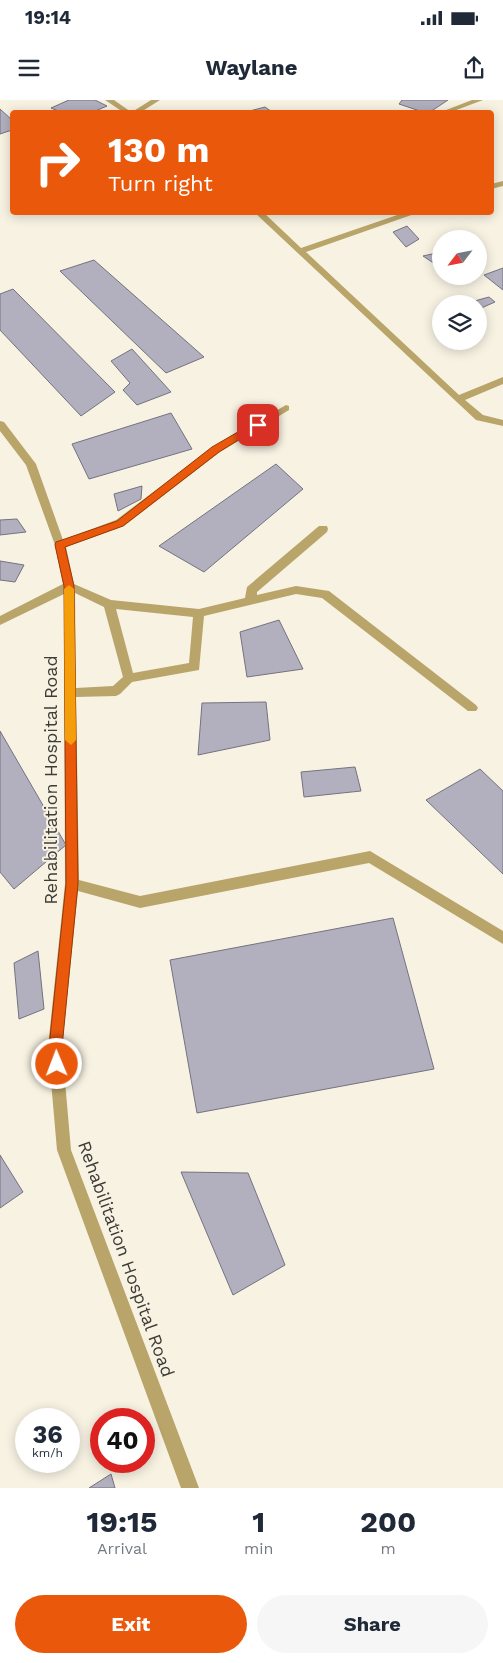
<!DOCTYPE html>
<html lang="en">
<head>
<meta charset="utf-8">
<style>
	:root { --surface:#fff; --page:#f6f6f7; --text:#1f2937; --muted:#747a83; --accent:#ea580c }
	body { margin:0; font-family:"Work Sans",sans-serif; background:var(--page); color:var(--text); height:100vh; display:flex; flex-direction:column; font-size:19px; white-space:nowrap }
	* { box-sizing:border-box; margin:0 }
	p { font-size:16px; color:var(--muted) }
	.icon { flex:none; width:28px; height:28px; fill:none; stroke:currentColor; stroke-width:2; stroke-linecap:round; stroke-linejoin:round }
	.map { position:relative; height:1388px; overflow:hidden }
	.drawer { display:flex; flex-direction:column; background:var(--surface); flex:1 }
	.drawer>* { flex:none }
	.top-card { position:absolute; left:10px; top:10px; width:484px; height:105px; border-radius:5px; box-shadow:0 2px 12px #0003; background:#ea580c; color:#fff; overflow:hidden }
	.needle { width:32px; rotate:238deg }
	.controls { position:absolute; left:432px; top:130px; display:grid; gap:10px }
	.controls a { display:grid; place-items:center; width:55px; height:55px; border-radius:50%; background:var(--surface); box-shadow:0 2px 12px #0003; font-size:25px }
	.speed { position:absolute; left:15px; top:1308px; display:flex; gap:10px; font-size:25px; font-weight:700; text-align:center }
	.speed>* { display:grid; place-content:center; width:65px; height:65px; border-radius:50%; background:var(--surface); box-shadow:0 2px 12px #0003; line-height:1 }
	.speed small { font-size:12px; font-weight:400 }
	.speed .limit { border:8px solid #d22; background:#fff; color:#111 }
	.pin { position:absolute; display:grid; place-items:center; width:42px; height:42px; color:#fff; margin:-21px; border-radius:10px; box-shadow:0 2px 8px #0006 }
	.me { position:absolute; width:55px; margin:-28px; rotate:359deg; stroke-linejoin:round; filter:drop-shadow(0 0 4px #0008) }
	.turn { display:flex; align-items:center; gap:18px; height:105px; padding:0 15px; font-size:22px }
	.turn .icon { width:65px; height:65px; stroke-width:2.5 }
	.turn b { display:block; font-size:35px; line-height:42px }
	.eta { display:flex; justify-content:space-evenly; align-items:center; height:85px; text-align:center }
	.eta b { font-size:30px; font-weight:700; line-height:35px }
	.primary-button { display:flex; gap:10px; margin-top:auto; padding:10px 15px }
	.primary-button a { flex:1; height:58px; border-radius:30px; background:var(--accent); color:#fff; font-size:20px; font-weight:700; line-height:58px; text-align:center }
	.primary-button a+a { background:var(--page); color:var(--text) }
	.status { display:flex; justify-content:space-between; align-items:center; height:35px; padding:0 25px; background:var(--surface); direction:ltr }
	.status svg { height:14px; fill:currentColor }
	header { display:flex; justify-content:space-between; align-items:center; height:65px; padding:0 15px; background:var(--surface); font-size:22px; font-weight:700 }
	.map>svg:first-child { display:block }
</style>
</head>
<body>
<div class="status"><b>19:14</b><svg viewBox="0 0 49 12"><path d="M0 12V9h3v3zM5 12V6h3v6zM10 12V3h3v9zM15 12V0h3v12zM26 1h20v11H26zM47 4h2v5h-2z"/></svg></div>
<header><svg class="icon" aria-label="menu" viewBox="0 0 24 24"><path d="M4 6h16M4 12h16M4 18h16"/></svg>Waylane<svg class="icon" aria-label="share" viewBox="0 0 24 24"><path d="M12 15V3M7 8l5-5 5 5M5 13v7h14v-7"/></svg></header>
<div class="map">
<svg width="503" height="1388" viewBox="0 0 503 1388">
	<rect width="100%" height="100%" fill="#f7f2e2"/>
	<path fill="#b2b0bf" stroke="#757280" d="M69 0H95L107 6 93 12H61L51 8Z
		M402 0H448L430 12H423L399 4Z
		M265 7 272 12H246Z
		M0 9 12 20V30L0 34Z
		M407 126 419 139 406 147 393 132Z
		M441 152V168L423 156Z
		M94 160 204 257 166 273 60 171Z
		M503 168V190L484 175Z
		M13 189 115 292 81 316 0 230V194Z
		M489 197 495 202 479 209V204H464Z
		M132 249 171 292 137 305 123 290 130 283 111 261Z
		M171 313 192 349 89 379 72 344Z
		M276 364 303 389 204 472 159 446Z
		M142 386 141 399 118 411 114 394Z
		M17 419 26 432 0 435V420Z
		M0 461 24 465 15 482 0 480Z
		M279 520 303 569 247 577 240 532Z
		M266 602 270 640 198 655 202 603Z
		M0 631 66 745 14 789 0 772Z
		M355 667 361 691 304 697 301 672Z
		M480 669 503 691V774L426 700Z
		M393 818 434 969 197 1013 170 860Z
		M38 851 44 909 19 919 14 863Z
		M0 1055 23 1092 0 1108Z
		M181 1072 248 1073 285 1165 233 1195Z
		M111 1374 115 1388H89Z"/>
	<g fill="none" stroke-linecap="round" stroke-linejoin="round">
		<path fill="#b9a46a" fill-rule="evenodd" d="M105 0H114L131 12H123Z
			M151 0H160L141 12H132Z
			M472 0H483L451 12H441Z
			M503 81V86L491 89V84Z
			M254 112H263L301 148 406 112H420L306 152 459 295 503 277V284L465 300 483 315 503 320V326L476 320Z
			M286 305 289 306V310L220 352 124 426 66 447 74 484 111 500 199 509 245 498 247 487 319 426H327L328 429 327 432 257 492V495L296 486 329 491 476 605 478 608 476 611H468L322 498 296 494 204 516 199 570 132 582 120 594 116 596 76 597 79 780 140 796 370 751 503 831V844L369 763 140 808 78 791 62 947 71 1050 199 1388H181L57 1050 48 947 65 784 64 494 0 525V516L63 484 55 445 26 365 0 331V321L4 322 36 364 63 440 116 420 212 348ZM75 493 104 507 123 577 113 586 76 588ZM116 509 193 517 189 563 133 573Z"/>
	</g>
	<path fill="#ea580c" stroke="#983908" d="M255 322H258L263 325 219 352 123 426 65 447 74 486 78 784 62 947 63 964 61 969 57 970 52 969 49 947 66 784 64 486 55 445 56 442 117 421 212 347Z"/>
	<path fill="#f59e0b" d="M69 485 74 489 76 640 71 645 65 640 64 489Z"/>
	<g text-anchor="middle" stroke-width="4" stroke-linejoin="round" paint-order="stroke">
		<g font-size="18" fill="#3e3c36" stroke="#f7f2e2">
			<text transform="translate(51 680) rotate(-90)" y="6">Rehabilitation Hospital Road</text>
			<text transform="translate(126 1159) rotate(70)" y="6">Rehabilitation Hospital Road</text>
		</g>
	</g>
</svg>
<div class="controls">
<a><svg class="needle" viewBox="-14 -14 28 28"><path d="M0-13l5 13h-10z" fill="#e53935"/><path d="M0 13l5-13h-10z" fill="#747a83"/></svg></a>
<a><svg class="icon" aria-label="layers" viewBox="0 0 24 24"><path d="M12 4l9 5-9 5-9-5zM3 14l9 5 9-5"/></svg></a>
</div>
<div class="speed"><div>36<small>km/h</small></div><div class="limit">40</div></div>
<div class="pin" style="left:258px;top:325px;background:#d93025"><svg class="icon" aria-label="arrive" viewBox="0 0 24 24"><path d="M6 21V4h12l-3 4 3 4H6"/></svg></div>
<svg class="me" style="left:57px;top:964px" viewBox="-20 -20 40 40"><circle r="17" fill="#ea580c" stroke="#fff" stroke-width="3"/><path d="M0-11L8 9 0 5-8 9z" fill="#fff"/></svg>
<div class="top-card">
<div class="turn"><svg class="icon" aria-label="right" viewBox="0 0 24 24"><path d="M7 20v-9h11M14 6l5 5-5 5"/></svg><div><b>130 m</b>Turn right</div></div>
</div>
</div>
<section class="drawer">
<div class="eta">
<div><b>19:15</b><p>Arrival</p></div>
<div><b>1</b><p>min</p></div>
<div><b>200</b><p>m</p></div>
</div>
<div class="primary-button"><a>Exit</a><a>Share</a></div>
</section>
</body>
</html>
